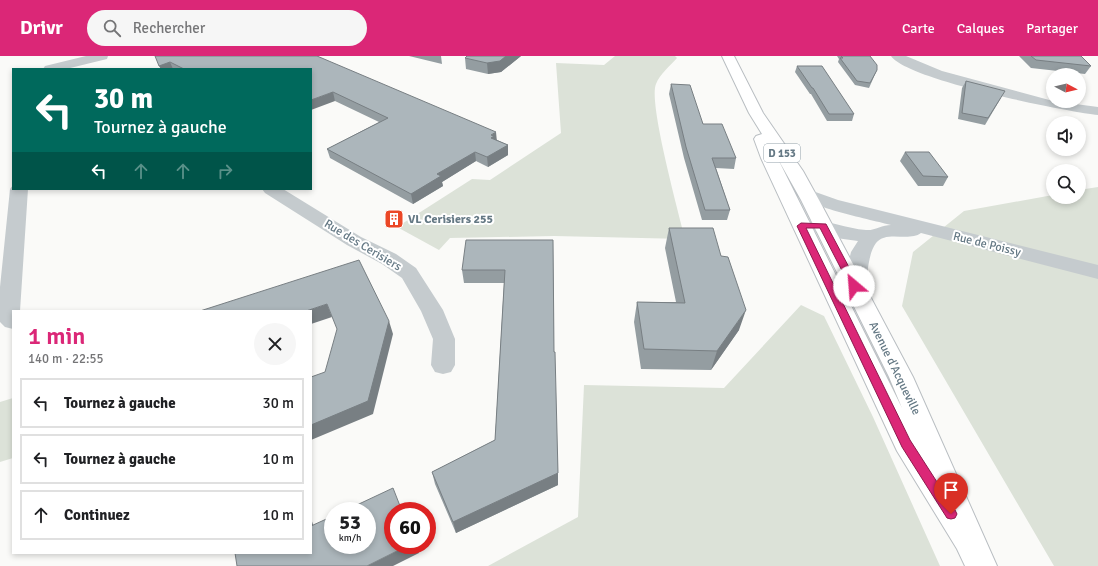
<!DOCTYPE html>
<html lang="fr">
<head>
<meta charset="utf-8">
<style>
	:root { --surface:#fff; --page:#f6f6f6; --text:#202124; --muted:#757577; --line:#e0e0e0; --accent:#db2777 }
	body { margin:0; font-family:Signika,sans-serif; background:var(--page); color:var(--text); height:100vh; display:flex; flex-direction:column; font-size:15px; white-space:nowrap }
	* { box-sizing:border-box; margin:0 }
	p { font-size:13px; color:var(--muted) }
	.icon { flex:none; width:22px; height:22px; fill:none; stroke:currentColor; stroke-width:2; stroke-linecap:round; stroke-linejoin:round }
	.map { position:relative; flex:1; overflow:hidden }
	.side { position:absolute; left:12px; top:254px; width:300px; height:244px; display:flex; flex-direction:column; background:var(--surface); border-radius:0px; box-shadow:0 2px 6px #0003 }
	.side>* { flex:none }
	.hud { position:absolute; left:12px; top:12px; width:300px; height:122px; border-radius:0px; box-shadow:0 2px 6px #0003; background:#00695c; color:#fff; overflow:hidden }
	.needle { width:26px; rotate:97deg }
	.controls { position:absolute; left:1046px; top:12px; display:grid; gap:8px }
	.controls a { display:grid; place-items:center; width:40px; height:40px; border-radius:50%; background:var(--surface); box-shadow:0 2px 6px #0003; font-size:20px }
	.speed { position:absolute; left:324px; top:446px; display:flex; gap:8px; font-size:20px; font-weight:700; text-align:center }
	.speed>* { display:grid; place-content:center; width:52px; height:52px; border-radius:50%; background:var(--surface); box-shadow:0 2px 6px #0003; line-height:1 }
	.speed small { font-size:10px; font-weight:400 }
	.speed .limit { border:6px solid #d22; background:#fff; color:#111 }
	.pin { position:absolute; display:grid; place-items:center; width:34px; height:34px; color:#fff; margin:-41px -17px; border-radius:50% 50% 50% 0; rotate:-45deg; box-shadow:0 0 4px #0007 }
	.pin .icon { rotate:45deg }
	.me { position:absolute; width:44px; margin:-22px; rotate:333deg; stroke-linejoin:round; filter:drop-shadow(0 0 3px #0008) }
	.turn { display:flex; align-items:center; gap:14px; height:84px; padding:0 16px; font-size:18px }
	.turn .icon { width:52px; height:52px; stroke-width:2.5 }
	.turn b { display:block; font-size:28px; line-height:34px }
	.lanes { display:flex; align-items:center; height:38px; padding:0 16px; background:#0003; justify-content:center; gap:20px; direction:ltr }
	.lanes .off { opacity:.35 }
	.round { display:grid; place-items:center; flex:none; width:42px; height:42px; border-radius:21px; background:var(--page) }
	.head { display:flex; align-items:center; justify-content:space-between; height:68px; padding:0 16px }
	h1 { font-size:24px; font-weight:600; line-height:30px; color:var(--accent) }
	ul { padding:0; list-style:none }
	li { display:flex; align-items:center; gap:12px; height:50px; margin:0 8px 6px; padding:0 8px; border:2px solid var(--line); border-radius:0px }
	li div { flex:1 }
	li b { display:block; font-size:15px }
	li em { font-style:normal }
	header { display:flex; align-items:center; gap:24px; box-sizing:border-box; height:56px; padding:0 20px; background:var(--accent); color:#fff }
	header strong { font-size:19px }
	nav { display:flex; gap:22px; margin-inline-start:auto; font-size:14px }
	.search { width:280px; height:36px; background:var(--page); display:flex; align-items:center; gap:10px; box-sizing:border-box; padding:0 14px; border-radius:22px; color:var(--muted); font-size:15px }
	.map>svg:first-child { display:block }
</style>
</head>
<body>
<header>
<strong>Drivr</strong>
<div class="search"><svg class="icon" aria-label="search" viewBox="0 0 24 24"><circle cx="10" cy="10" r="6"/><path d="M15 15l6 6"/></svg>Rechercher</div>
<nav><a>Carte</a><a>Calques</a><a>Partager</a></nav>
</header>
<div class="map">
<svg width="1098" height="510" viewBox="0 0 1098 510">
	<rect width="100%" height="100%" fill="#fafaf8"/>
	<path fill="#dce2d8" d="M615 0H675L677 2C670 10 660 18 656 28 648 46 679 157 685 183L554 180 450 182 439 194 397 171 472 123 490 124 561 77 556 7 604 9Z
		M1098 131V510H1054L902 250 913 196 964 155 1053 139V141H1079V134Z
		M801 249 824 260 873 361 940 510H488L578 461 584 329 724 332Z
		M13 342V402L0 406V346Z"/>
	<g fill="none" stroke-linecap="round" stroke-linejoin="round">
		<defs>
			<path id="primary" d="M722 0H734L763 57 803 115 819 144 913 321 997 510H965L957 493 897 395 761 102 754 83 756 80 762 78 749 57ZM778 103 801 144 889 321 902 352Z"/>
		</defs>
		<use href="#primary" stroke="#b9bec2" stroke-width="2"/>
		<path fill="#c5cbce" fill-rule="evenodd" d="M86 0H108L107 3 66 13H43L45 10Z
			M891 0H906L942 15 1053 45 1098 51V59C1064 55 907 24 891 0Z
			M13 129V133H28L20 255H13V273L5 271 0 266V231L10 133Z
			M262 133H283L361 181 396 198 416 212 443 254 455 283V309L451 316 443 318 435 316 431 309 433 283 421 255 402 222 382 208 347 189 265 137Z"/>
		<path fill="#c5cbce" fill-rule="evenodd" d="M807 133 838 144 1098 209V223L921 177C909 186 886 174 876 187 866 201 870 221 861 235L854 237 847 235 843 230 851 196 858 185 836 182 820 176 794 174 792 170 794 166C819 159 841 172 866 174 874 175 882 169 891 169 873 164 807 151 798 138L801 134Z"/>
		<use href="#primary" fill="#fff" fill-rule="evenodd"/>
	</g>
	<path fill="#949da1" d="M155 0H317L508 89V99L488 111 476 105 442 126 443 130 413 148 330 102 327 93 379 66 335 45 311 13H161Z
		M409 0H441L442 8Z
		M521 0 501 16 488 18 466 13 465 2Z
		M837 0H870L877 14 869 32 855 29 838 6 839 3Z
		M1019 0H1081L1091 10 1085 18 1031 12Z
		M797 10 854 58 852 65H827L811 38H810L795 16Z
		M966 25 1001 42 985 69 958 63 962 32Z
		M671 28 703 68 736 102 734 113 716 112 730 154 727 164H702L684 102 669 38Z
		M905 96 948 121 943 130H918L900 105Z
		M669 172 739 274 711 314 641 313 634 266 637 246H676L665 192Z
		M553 184 554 296 558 417V429L456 477 435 428 432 416 495 384 504 227H464L462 214Z"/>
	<path fill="#787f83" d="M506 0H521L501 16 488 18 487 7Z
		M170 6 173 13H161L159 10Z
		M333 36 335 45 311 54V44Z
		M496 76 497 86 492 92 491 79Z
		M508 89V99L488 111 487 101Z
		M475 96 476 105 442 126 443 130 413 148 411 138 437 118Z
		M327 248 332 261 311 268V255H306Z
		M746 254 739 274 711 314 717 295Z
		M389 265 393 278 373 358 311 384V369Z
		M558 417V429L456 477 453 466Z
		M311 462 317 482 311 473Z
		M409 489H416L419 497 393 510H367Z"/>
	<path fill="#acb6bb" stroke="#787f83" d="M155 0H317L496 76 491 79 494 80 491 82 508 89 487 101 475 96 437 118 441 120 411 138 327 93 388 62 333 36 311 44V13H184L170 6 159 10Z
		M467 0H506L500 5 487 7 465 2Z
		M841 0H870L877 9V14L870 27 857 25 840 2H843Z
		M1031 0H1081L1091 10 1036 4Z
		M797 10H822L854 58H829L813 32H812Z
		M966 25 1005 35 988 62 962 57Z
		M671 28 690 29 703 68H722L736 102H712L730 154H705L686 91Z
		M905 96H929L948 121 923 120Z
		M669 172H713L721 200 728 201 746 254 717 295 644 293 637 246 685 247Z
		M466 184H553L554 296H555L558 417 453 466 432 416 495 384 505 214H462Z
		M359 204 389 265 368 345 311 369V321L325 316 337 273 327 248 306 255H200Z
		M393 432 402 455H393V489H409L367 510H237L235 497H311V470L333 460V489H367V455H344Z"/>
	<path fill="#db2777" stroke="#8e194d" d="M801 167 826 168 859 230 854 233 851 232 820 172H806L910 384 955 454 957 458 955 462 951 463 947 462 902 391 797 170Z"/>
	<defs>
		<symbol id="building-square" viewBox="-11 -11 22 22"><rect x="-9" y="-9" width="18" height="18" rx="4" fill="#eb4726" stroke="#fff"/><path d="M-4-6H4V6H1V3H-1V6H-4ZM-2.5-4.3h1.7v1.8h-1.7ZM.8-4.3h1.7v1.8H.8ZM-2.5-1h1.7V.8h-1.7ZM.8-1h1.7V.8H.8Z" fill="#fff"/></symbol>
	</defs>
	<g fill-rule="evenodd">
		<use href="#building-square" x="383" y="152" width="22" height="22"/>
	</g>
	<g text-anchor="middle" stroke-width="4" stroke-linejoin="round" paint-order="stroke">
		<rect fill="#fff" stroke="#92a0a9" stroke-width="1" x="764" y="88" width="36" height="18" rx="3"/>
		<g font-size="11" font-weight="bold" fill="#647884">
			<text x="782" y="101">D 153</text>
		</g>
		<g font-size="12" font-weight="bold" fill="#647884" stroke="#fff" text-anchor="start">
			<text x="408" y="167">VL Cerisiers 255</text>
		</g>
		<g font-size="12" fill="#647884" stroke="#fff">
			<text transform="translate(987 188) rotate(14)" y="4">Rue de Poissy</text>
			<text transform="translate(363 189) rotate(31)" y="4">Rue des Cerisiers</text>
			<text transform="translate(895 312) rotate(64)" y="4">Avenue d'Acqueville</text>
		</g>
	</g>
</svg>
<div class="controls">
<a><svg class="needle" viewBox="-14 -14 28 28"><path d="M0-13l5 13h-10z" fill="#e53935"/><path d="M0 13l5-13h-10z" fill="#757577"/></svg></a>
<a><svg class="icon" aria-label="sound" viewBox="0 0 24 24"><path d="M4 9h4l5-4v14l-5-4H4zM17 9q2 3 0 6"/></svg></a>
<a><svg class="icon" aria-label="search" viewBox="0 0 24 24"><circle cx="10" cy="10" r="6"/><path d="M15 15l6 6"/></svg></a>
</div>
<div class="speed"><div>53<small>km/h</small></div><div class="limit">60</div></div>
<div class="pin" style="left:951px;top:458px;background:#d93025"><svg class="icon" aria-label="arrive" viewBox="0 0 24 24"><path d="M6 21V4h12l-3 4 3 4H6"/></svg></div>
<svg class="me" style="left:854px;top:230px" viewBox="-20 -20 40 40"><circle r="19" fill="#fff"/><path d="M0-13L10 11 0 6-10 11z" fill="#db2777"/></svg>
<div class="hud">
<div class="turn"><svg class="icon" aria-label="left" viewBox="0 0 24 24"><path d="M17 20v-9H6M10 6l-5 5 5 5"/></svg><div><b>30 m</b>Tournez à gauche</div></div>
<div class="lanes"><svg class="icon" aria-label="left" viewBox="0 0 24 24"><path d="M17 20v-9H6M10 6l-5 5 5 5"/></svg><svg class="icon off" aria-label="ahead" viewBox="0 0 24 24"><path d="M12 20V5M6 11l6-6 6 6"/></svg><svg class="icon off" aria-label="ahead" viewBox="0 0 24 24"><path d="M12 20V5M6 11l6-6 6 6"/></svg><svg class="icon off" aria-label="right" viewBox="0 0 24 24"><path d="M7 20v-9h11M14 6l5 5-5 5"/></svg></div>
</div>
<section class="side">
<div class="head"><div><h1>1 min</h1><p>140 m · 22:55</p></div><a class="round"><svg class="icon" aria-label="close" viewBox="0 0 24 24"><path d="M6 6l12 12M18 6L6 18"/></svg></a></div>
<ul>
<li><svg class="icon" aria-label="left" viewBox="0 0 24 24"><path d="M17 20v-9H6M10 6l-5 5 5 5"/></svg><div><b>Tournez à gauche</b></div><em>30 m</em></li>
<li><svg class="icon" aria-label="left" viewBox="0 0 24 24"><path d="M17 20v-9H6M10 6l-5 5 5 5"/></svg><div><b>Tournez à gauche</b></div><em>10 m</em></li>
<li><svg class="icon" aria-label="ahead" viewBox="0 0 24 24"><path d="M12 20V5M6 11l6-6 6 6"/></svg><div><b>Continuez</b></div><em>10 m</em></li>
</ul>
</section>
</div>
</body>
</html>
